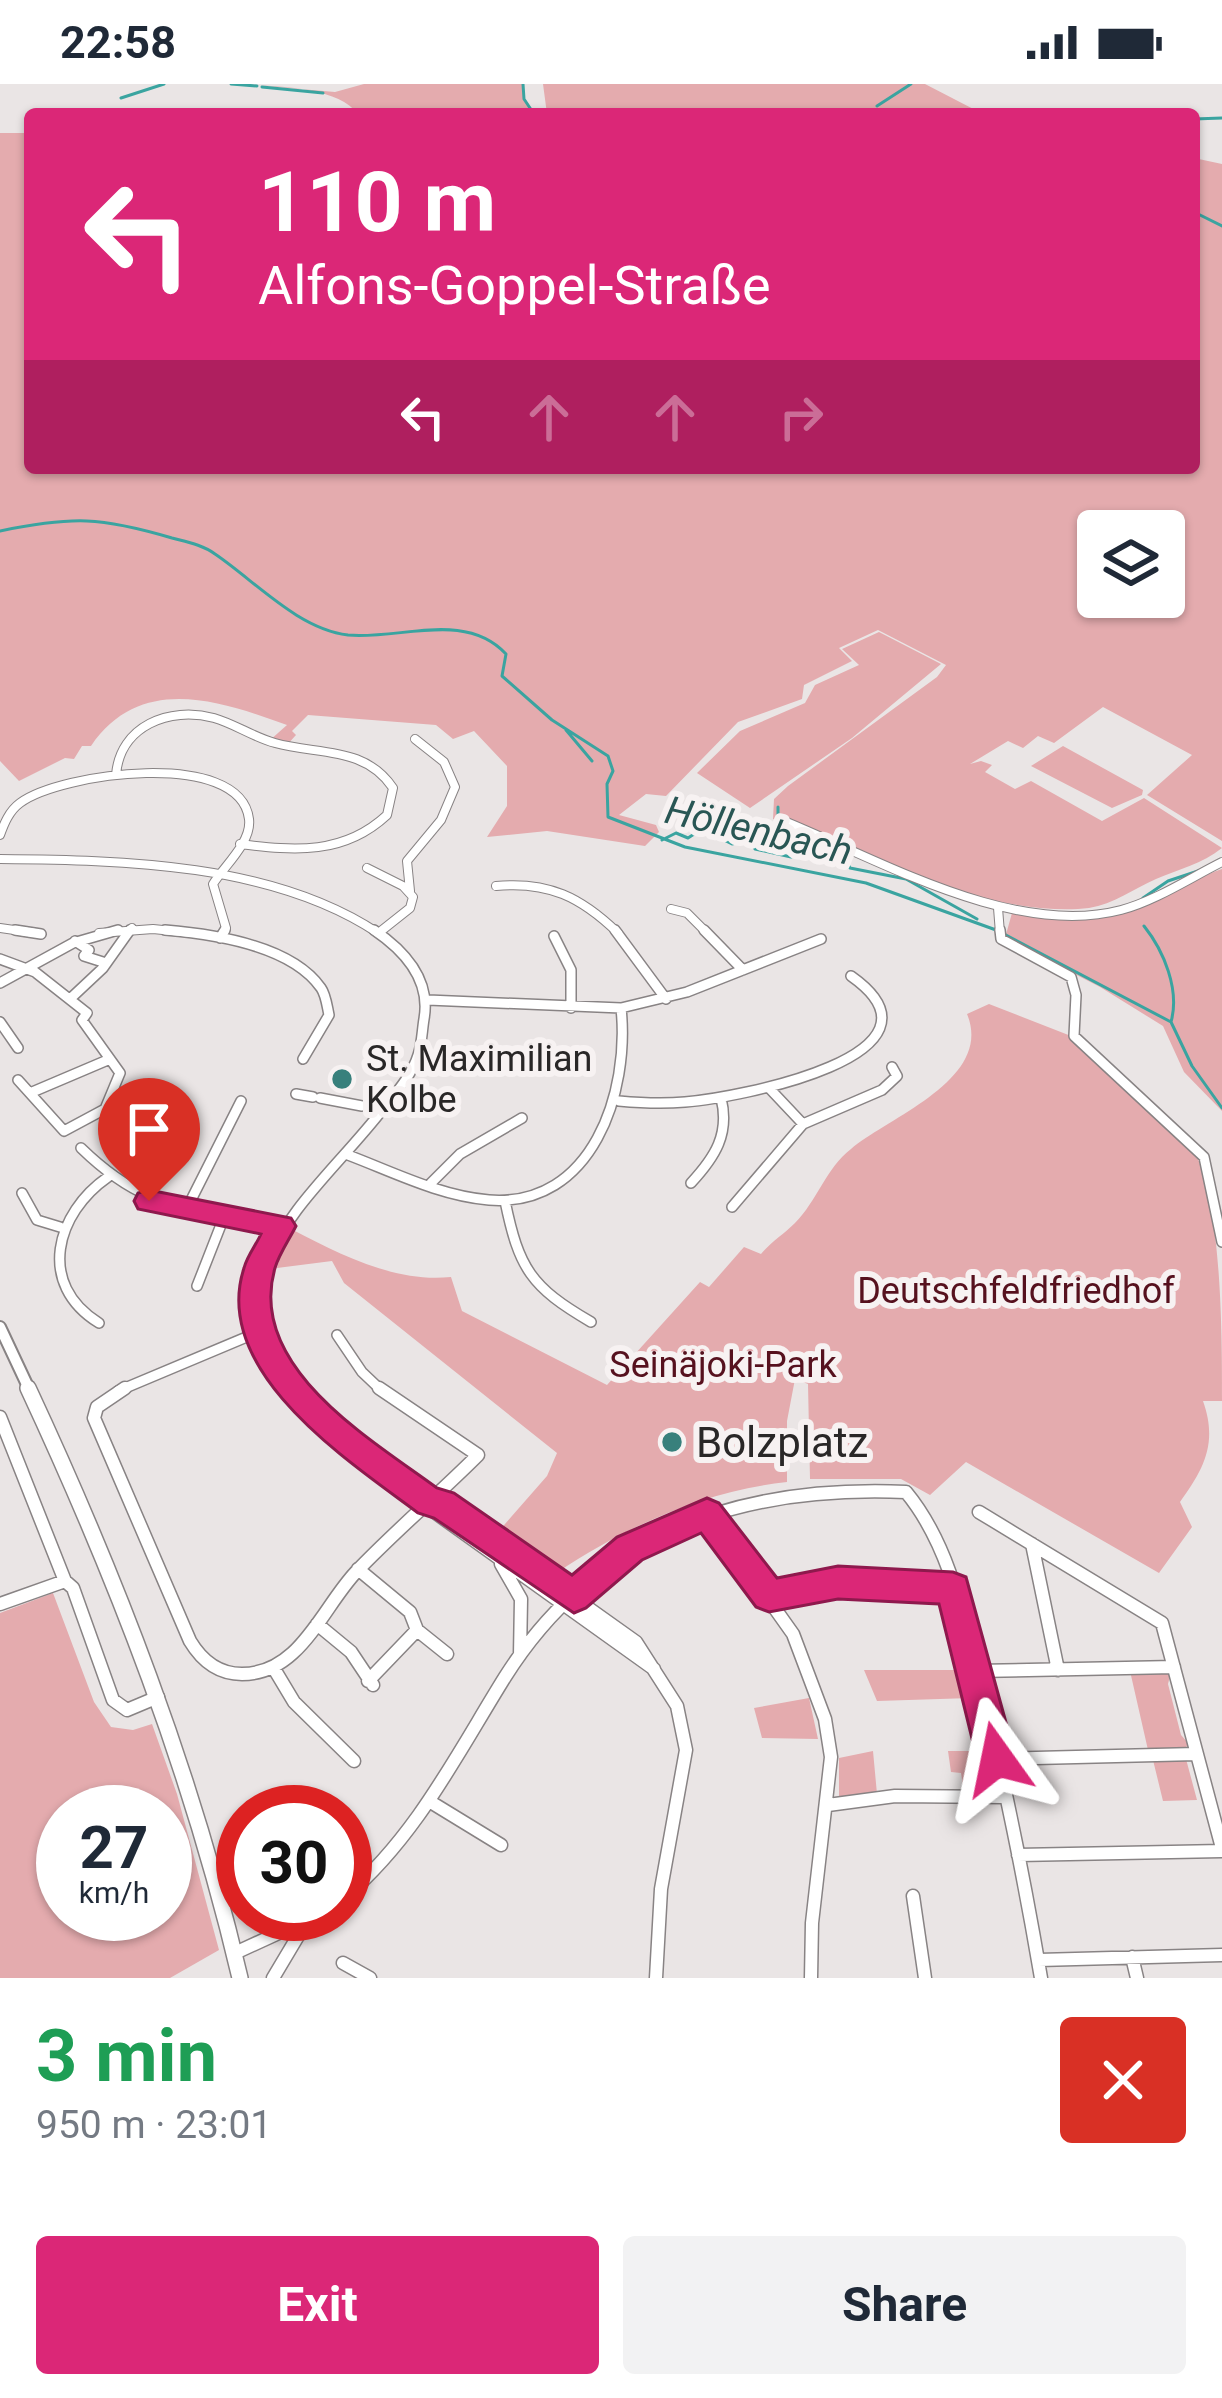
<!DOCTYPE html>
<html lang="en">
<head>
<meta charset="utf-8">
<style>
	:root { --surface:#fff; --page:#f2f2f3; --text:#1f2937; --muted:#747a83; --accent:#db2777 }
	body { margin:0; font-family:Roboto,sans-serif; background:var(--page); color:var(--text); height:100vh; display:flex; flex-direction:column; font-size:45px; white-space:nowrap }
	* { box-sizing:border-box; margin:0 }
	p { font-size:39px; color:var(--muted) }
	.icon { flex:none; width:66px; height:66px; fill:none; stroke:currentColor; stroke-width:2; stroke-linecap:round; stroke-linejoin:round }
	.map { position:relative; height:1894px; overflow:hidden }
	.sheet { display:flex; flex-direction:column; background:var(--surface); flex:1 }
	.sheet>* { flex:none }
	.guide { position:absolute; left:24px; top:24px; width:1176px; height:366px; border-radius:12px; box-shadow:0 3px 9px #0004; background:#db2777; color:#fff; overflow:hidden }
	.tools { position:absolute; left:1077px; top:426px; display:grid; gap:24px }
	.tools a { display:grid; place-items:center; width:108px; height:108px; border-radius:12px; background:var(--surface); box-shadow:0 3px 9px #0004; font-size:60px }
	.speed { position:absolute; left:36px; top:1701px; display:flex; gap:24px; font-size:60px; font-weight:700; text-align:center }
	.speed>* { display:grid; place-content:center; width:156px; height:156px; border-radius:50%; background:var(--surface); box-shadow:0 3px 9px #0004; line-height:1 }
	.speed small { font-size:30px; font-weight:400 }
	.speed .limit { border:18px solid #d22; background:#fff; color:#111 }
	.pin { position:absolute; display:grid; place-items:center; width:102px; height:102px; color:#fff; margin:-123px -51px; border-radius:50% 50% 50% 0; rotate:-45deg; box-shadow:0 0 12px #0007 }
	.pin .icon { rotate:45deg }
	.me { position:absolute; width:132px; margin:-66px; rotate:348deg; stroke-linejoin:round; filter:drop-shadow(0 0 9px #0008) }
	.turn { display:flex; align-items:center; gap:42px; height:252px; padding:0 36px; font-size:54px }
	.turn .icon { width:156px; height:156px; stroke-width:2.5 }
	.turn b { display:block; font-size:84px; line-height:102px }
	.lanes { display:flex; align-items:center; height:114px; padding:0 36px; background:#0003; justify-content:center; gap:60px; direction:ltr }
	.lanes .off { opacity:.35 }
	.round { display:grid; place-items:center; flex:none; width:126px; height:126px; border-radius:12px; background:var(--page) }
	.head { display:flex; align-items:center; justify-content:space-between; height:204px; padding:0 36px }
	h1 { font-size:72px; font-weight:700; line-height:90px; color:#1e9e55 }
	.action { display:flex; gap:24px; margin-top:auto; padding:24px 36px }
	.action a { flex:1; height:138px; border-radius:12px; background:var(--accent); color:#fff; font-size:48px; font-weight:700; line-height:138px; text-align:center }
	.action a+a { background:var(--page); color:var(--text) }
	.status { display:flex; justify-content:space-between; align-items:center; height:84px; padding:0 60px; background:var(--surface); direction:ltr }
	.status svg { height:33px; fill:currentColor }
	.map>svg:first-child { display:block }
</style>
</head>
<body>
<div class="status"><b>22:58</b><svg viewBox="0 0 49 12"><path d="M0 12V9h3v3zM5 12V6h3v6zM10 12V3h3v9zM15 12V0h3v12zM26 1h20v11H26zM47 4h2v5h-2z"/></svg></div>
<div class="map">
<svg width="1222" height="1894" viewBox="0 0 1222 1894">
	<rect width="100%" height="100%" fill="#eae5e5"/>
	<path fill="#e4abae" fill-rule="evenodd" d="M241 0 335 8 364 0H523L526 20 535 30H358C336 1 274 3 241 0Z
		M543 0H925L983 30H547Z
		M0 49H30V384H1194V74L1222 80V757L1147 711 1192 671 1103 623 1054 659 1038 652 1023 664 1008 657 970 680 981 677 992 681 985 688 1015 705 1031 697 1102 737 1144 714 1222 764C1202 780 1179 785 1156 795 1133 805 1114 820 1089 824 1002 835 852 775 773 735L774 715 788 702 937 593 946 581 878 546 839 564 852 577 804 601 802 615 738 638 666 712 646 710 619 731 656 741 659 748 645 762 547 747 487 753 507 722V682L474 647 453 655 436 641 308 631 292 647 296 651 286 662 269 657 287 641C220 617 141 589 91 662H82L74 675 65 674 19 697 0 677ZM1098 447H1164V513H1098Z
		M879 548 941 580 852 654 750 724 697 689 740 647 805 619 815 601 859 581 842 565Z
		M1063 662 1143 706 1142 711 1112 724 1031 682Z
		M1222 785V1027L1184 988 1163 942 1100 903 1005 854 1012 829C1044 828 1075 838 1107 833 1147 826 1184 798 1222 785Z
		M989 920 1071 952 1195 1068C1222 1125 1222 1250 1222 1317H1203C1218 1359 1204 1385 1180 1418L1192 1443 1159 1489 966 1378 930 1411 901 1395H810L808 1300 795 1295 787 1337V1398C704 1407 627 1442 558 1488L498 1448 547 1392 557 1369 344 1199 332 1177 277 1184 283 1159 293 1146C341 1171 396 1199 451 1193L462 1227 607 1301 700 1198 709 1203 744 1163 761 1170C772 1157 784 1150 795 1139 817 1117 826 1084 851 1065 889 1033 994 995 967 930Z
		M53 1509 94 1618 111 1643 133 1646 152 1640 177 1710 219 1866 170 1894H0V1529ZM63 1728H165V1830H63Z
		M864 1586H964L965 1590 957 1591 959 1600H967L971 1614 877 1617Z
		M1130 1587H1164L1170 1592 1168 1600 1181 1651 1189 1660 1184 1665 1148 1666Z
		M809 1614 818 1655 762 1654 754 1624Z
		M873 1667 877 1710 839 1714V1674Z
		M948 1667H983L989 1709 964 1708 961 1689 951 1688Z
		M1186 1675 1197 1716 1163 1717 1153 1676Z"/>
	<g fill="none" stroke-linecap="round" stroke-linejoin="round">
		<path stroke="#3aa4a0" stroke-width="3" d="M231 0 257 2
			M523 0 524 15 534 30
			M262 3 323 9
			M121 14 164 0
			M877 22 911 0
			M664 30H678
			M1194 35 1222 34
			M1194 128 1222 142
			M0 447C73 432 101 433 172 454 187 458 203 461 215 470 255 497 298 545 348 551 400 556 465 526 506 570L502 592 552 636 608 672 613 687 607 700 608 733 685 763 866 799 996 846
			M566 646 592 677
			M778 723V736
			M662 756 676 749 688 754 702 745 732 760 749 756 755 765 791 773 821 761 844 773 850 784 906 795 977 835
			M759 763 758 759 774 752
			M1143 814 1168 797 1198 787
			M1144 842C1164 867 1180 906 1171 938
			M1004 850 1171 938 1192 982 1222 1024"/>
		<defs>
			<path id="minor-far2" d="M116 691C120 642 169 622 214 634 235 640 253 653 275 659 318 671 365 662 393 704L387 731C344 771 295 767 240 760
				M784 737C882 777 1014 854 1121 826 1155 817 1190 794 1222 778
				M0 751C4 740 9 727 20 719 60 689 240 664 249 735 252 758 224 782 213 800L226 844 223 849
				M0 775C123 776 273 779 378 849
				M367 784 403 802 413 813 410 824 381 847
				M496 802C548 797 581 813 618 849
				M410 807 407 777 441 736 455 703 444 678 415 655
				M998 824 1000 849
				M671 825 687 829 707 849
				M0 844 35 849
				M99 849 153 845 192 849
				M128 849 132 844"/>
			<path id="minor-far1" d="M15 846 41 850
				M165 846C213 850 291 861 321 904 326 911 327 922 329 931L303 975
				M615 846 666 915
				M704 846 743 886
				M1000 846 1001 855 1071 893 1076 911 1074 952 1204 1073 1222 1158
				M554 852 571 886V924
				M220 854 225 846
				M75 857 89 866 84 872 106 879
				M0 875 35 888 87 929 82 936 120 989 105 1025 64 1047 18 996
				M0 899 73 859 118 846
				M71 914 103 884 130 846
				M428 916 621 924 687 908 821 855
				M0 938 18 964
				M30 1009 110 975
				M296 1010 313 1013
				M320 1014 362 1022
				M619 1017C641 1019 663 1020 685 1018 737 1014 963 971 851 892
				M803 1040 882 1006 897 992 892 983
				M81 1064C153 1134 192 1119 281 1143
				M348 1071C393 1088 440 1112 489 1116 593 1124 630 1007 621 924
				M431 1099 460 1070 522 1034
				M691 1099C715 1073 730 1050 721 1014
				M22 1109 37 1136 60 1143
				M505 1117C519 1185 531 1203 591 1238
				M732 1123 803 1040 770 1005
				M186 1126 241 1017
				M197 1202 226 1128
				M99 1239C36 1200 56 1129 108 1093
				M337 1251 362 1288 382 1307
				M118 1307 261 1247
				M293 1307C202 1188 314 1114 383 1025 396 1009 412 991 418 971 422 960 422 947 424 935 431 896 405 867 374 846"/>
			<path id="minor" d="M125 1304 97 1323 94 1334 190 1557C202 1577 218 1590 242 1590 300 1590 322 1524 356 1488 395 1447 438 1411 478 1371L379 1304
				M290 1304 323 1339 430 1418 433 1427 654 1585
				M0 1333 65 1497 73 1504 113 1616 127 1626 158 1613
				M430 1418 441 1419 636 1558 677 1622 686 1666 661 1805 656 1894
				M979 1428 1162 1539 1222 1764
				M707 1429 793 1550 825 1635 831 1673 812 1839 811 1894
				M1032 1460 1058 1586
				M501 1480 521 1515 520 1571
				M358 1485 410 1528 417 1546 447 1570
				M769 1512 838 1499 953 1504
				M0 1520 65 1497
				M317 1540 351 1568 373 1601
				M273 1583 294 1618 354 1677
				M976 1587 1174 1583
				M368 1597 417 1546
				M997 1675 1196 1670
				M429 1717 501 1761
				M828 1721 895 1712 1006 1713
				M1018 1771 1222 1767
				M913 1812 925 1894
				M345 1813C416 1753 457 1670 505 1593 597 1447 742 1401 906 1408 949 1460 963 1531 979 1595 1004 1694 1024 1794 1041 1894
				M235 1869 320 1830
				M1132 1873 1137 1894
				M1039 1876 1222 1871
				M343 1879 370 1894
				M273 1894 304 1842"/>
			<path id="major-far1" d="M0 1243 30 1307"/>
			<path id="major" d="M28 1304C117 1495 192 1689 240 1894"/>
		</defs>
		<use href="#minor-far2" stroke="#888384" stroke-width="10"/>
		<use href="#minor-far1" stroke="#888384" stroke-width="12"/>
		<use href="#minor" stroke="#888384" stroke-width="15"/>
		<use href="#major-far1" stroke="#888384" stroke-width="14"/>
		<use href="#major" stroke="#888384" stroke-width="18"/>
		<use href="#minor-far2" stroke="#fff" stroke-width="8"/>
		<use href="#minor-far1" stroke="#fff" stroke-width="9"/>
		<use href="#minor" stroke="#fff" stroke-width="12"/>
		<use href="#major-far1" stroke="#fff" stroke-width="10"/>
		<use href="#major" stroke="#fff" stroke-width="15"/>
	</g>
	<path fill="#db2777" stroke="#8e194d" stroke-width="3" d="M149 1106 291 1134 296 1142C289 1156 279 1170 275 1184 246 1283 372 1356 437 1404L454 1409 572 1491 617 1453 707 1414 719 1419 777 1494 838 1482 953 1488 966 1493 1016 1675 1010 1689 997 1694 983 1689 977 1675 939 1520 838 1515 769 1528 756 1523 701 1449 642 1476 586 1524 574 1529 434 1434 418 1429C350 1378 210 1288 244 1184 247 1172 256 1161 261 1150L138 1125 134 1117 138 1109Z"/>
	<g fill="#38807c" stroke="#f7f2f2" stroke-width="4.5">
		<circle cx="342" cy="995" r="12"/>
		<circle cx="672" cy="1358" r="12"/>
	</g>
	<g text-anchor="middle" stroke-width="12" stroke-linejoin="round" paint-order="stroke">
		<g font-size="36" fill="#292727" stroke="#f7f2f2" text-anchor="start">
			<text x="366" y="987">St. Maximilian<tspan x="366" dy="41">Kolbe</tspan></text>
		</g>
		<g font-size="36" fill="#56111e" stroke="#f7f2f2">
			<text x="1016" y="1219">Deutschfeldfriedhof</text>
			<text x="723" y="1293">Seinäjoki-Park</text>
		</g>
		<g font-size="39" font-style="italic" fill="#295654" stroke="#f7f2f2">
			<text transform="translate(759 746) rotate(13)" y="14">Höllenbach</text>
		</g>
		<g font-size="42" fill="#292727" stroke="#f7f2f2" text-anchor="start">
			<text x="696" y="1373">Bolzplatz</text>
		</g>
	</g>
</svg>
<div class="tools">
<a><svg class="icon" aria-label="layers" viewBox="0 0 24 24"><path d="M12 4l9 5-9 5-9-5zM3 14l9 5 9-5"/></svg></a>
</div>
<div class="speed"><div>27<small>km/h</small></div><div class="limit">30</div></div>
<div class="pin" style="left:149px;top:1117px;background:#d93025"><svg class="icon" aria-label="arrive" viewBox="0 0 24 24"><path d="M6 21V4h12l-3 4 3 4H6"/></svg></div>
<svg class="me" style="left:997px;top:1675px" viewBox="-20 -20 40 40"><path d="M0-17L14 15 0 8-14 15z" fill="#db2777" stroke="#fff" stroke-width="4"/></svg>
<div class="guide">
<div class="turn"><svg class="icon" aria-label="left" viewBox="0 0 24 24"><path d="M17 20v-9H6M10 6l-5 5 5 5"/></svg><div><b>110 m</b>Alfons-Goppel-Straße</div></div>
<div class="lanes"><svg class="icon" aria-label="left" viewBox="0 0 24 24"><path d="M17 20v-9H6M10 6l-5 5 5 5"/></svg><svg class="icon off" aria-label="ahead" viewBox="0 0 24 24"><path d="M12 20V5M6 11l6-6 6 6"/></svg><svg class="icon off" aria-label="ahead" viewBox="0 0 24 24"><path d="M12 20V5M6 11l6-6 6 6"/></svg><svg class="icon off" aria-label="right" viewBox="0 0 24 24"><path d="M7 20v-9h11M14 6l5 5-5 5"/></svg></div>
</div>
</div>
<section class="sheet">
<div class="head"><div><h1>3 min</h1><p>950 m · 23:01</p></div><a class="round" style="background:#d93025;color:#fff"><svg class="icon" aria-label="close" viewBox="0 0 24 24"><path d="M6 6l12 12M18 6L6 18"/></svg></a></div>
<div class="action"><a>Exit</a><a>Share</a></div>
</section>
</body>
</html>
